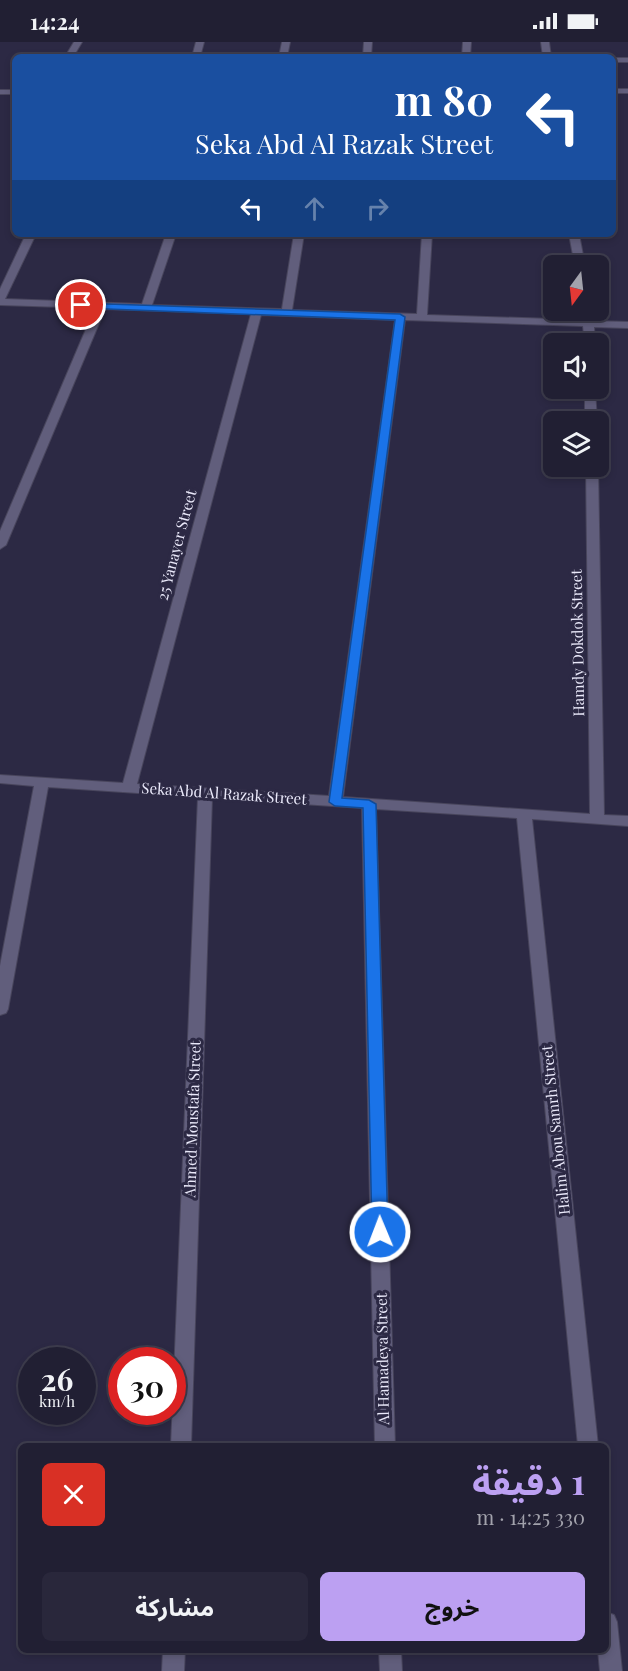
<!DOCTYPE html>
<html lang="ar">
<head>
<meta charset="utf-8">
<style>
	:root { --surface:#211f33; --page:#29273b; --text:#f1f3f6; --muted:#a2a2ac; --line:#3e3d4e; --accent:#bca0f2 }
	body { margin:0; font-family:"Playfair Display","Noto Sans Arabic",serif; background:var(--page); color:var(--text); direction:rtl; height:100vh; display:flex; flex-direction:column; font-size:22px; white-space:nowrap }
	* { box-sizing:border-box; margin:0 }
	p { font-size:20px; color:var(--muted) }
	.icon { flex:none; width:33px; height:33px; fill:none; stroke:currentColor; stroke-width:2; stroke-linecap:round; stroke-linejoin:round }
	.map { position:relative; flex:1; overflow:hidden; direction:ltr }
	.details { position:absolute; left:18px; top:1401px; width:591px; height:210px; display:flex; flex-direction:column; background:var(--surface); border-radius:9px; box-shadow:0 3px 9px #0003,0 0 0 2px var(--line); direction:rtl }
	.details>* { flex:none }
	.top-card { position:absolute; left:12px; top:12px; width:604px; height:183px; border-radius:9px; box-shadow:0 3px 9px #0003,0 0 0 2px var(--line); direction:rtl; background:#1a4fa0; color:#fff; overflow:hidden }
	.needle { width:39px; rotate:195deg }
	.controls { position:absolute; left:543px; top:213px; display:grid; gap:12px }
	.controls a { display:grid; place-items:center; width:66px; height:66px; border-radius:9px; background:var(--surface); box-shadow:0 3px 9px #0003,0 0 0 2px var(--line); font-size:30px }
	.speed { position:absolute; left:18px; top:1305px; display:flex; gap:12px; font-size:30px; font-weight:700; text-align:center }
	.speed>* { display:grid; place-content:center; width:78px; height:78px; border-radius:50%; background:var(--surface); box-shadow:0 3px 9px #0003,0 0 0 2px var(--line); line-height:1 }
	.speed small { font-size:15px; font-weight:400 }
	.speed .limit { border:9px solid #d22; background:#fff; color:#111 }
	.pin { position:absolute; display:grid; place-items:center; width:51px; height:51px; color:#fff; margin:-26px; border:3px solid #fff; border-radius:50%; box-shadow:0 2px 6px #0007 }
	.me { position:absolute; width:66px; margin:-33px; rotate:359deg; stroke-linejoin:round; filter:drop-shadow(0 0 4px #0008) }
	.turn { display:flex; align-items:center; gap:21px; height:126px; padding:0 24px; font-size:27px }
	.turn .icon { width:78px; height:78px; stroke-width:2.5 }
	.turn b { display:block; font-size:42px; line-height:51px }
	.lanes { display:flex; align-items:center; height:57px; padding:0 24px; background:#0003; justify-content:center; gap:30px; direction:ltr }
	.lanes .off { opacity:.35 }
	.round { display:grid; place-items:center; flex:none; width:63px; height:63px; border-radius:9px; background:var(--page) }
	.summary { display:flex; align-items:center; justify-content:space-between; height:102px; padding:0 24px }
	h1 { font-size:36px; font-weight:700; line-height:45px; color:var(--accent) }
	.action { display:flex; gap:12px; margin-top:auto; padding:12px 24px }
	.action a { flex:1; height:69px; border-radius:9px; background:var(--accent); color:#111; font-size:24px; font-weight:700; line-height:69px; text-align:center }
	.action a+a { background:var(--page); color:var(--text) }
	.status { display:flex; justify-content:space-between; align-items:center; height:42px; padding:0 30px; background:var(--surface); direction:ltr }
	.status svg { height:16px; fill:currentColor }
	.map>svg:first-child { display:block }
</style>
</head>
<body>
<div class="status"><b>14:24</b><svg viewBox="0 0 49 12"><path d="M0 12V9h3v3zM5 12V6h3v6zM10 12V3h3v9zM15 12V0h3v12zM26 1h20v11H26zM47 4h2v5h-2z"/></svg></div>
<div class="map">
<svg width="628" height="1629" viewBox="0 0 628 1629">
	<rect width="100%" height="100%" fill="#2c2944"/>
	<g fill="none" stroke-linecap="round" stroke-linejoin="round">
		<defs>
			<path id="minor" d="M74 0H82L73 15H65Z
				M196 0H204L200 15H192Z
				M282 0H290L287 15H279Z
				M364 0H372L371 15H363Z
				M463 0H471L470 15H462Z
				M541 0H549L551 15H543Z
				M614 16H628V20H614Z
				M614 47H628V51H614Z
				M0 48H15V52H0Z
				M26 192H36L5 257 142 262 166 192H176L152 263 282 267 294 192H304L292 268 417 272 422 192H432L427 273 583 278 582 268H592L593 279 628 280V286L594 285 595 302H585L583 284 405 278 343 755 590 772 586 424H598L604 773 628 774V784L532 777 598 1404H578L517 776 376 767 395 1404H375L362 766 212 756 191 1404H171L198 755 48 745 8 967 6 971 0 973V924L34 744 0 741V733L123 741 251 272 105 267 6 503 0 507V489L95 266 0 263V247ZM261 273 395 278 329 754 137 742Z
				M569 192H579L585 224H575Z
				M585 346H595L597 380H585Z
				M606 1570 614 1573 617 1580 622 1629H600L598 1608H606Z
				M163 1608H185L184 1629H162Z
				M379 1608H401L402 1629H380Z"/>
		</defs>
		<use href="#minor" stroke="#48455c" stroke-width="2"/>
		<use href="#minor" fill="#615e7c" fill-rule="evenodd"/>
	</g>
	<path fill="#1a73e8" stroke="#114b97" stroke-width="1.5" d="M78 261 400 272 405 275 342 756 369 758 376 762 388 1190 386 1195 380 1197 374 1195 372 1190 363 766 335 764 329 760 395 278 81 266 77 263Z"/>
	<g text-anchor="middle" stroke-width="6" stroke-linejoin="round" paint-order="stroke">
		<g font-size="15" fill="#eae9fa" stroke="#2c2944">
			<text transform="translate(177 503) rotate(-75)" y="5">25 Yanayer Street</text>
			<text transform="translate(578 601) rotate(-91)" y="5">Hamdy Dokdok Street</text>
			<text transform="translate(224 752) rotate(4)" y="5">Seka Abd Al Razak Street</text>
			<text transform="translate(193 1077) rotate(-88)" y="5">Ahmed Moustafa Street</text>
			<text transform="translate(556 1088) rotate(-96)" y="5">Halim Abou Samrh Street</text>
			<text transform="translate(383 1317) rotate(-91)" y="5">Al Hamadeya Street</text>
		</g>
	</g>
</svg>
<div class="controls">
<a><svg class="needle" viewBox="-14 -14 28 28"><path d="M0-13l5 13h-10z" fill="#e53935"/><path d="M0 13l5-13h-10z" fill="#a2a2ac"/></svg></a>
<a><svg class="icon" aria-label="sound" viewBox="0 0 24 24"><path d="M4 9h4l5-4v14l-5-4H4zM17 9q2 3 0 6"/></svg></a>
<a><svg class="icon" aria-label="layers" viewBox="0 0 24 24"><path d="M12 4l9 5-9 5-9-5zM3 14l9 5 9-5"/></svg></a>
</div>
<div class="speed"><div>26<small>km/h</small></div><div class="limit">30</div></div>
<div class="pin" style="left:81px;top:263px;background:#d93025"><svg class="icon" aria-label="arrive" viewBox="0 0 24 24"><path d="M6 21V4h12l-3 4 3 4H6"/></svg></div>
<svg class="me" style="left:380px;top:1190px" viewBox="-20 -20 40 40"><circle r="17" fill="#1a73e8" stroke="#fff" stroke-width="3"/><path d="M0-11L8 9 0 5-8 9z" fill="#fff"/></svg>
<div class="top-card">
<div class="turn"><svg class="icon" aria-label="left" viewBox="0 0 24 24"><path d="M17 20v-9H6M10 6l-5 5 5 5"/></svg><div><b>80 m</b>Seka Abd Al Razak Street</div></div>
<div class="lanes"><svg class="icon" aria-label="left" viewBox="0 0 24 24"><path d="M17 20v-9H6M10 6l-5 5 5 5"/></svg><svg class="icon off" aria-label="ahead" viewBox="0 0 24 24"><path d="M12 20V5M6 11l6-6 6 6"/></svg><svg class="icon off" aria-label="right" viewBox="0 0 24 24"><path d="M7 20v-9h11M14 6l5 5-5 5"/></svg></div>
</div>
<section class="details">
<div class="summary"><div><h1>1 دقيقة</h1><p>330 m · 14:25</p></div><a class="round" style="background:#d93025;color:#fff"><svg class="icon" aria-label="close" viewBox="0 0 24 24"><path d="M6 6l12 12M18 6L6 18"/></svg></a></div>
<div class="action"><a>خروج</a><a>مشاركة</a></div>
</section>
</div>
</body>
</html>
